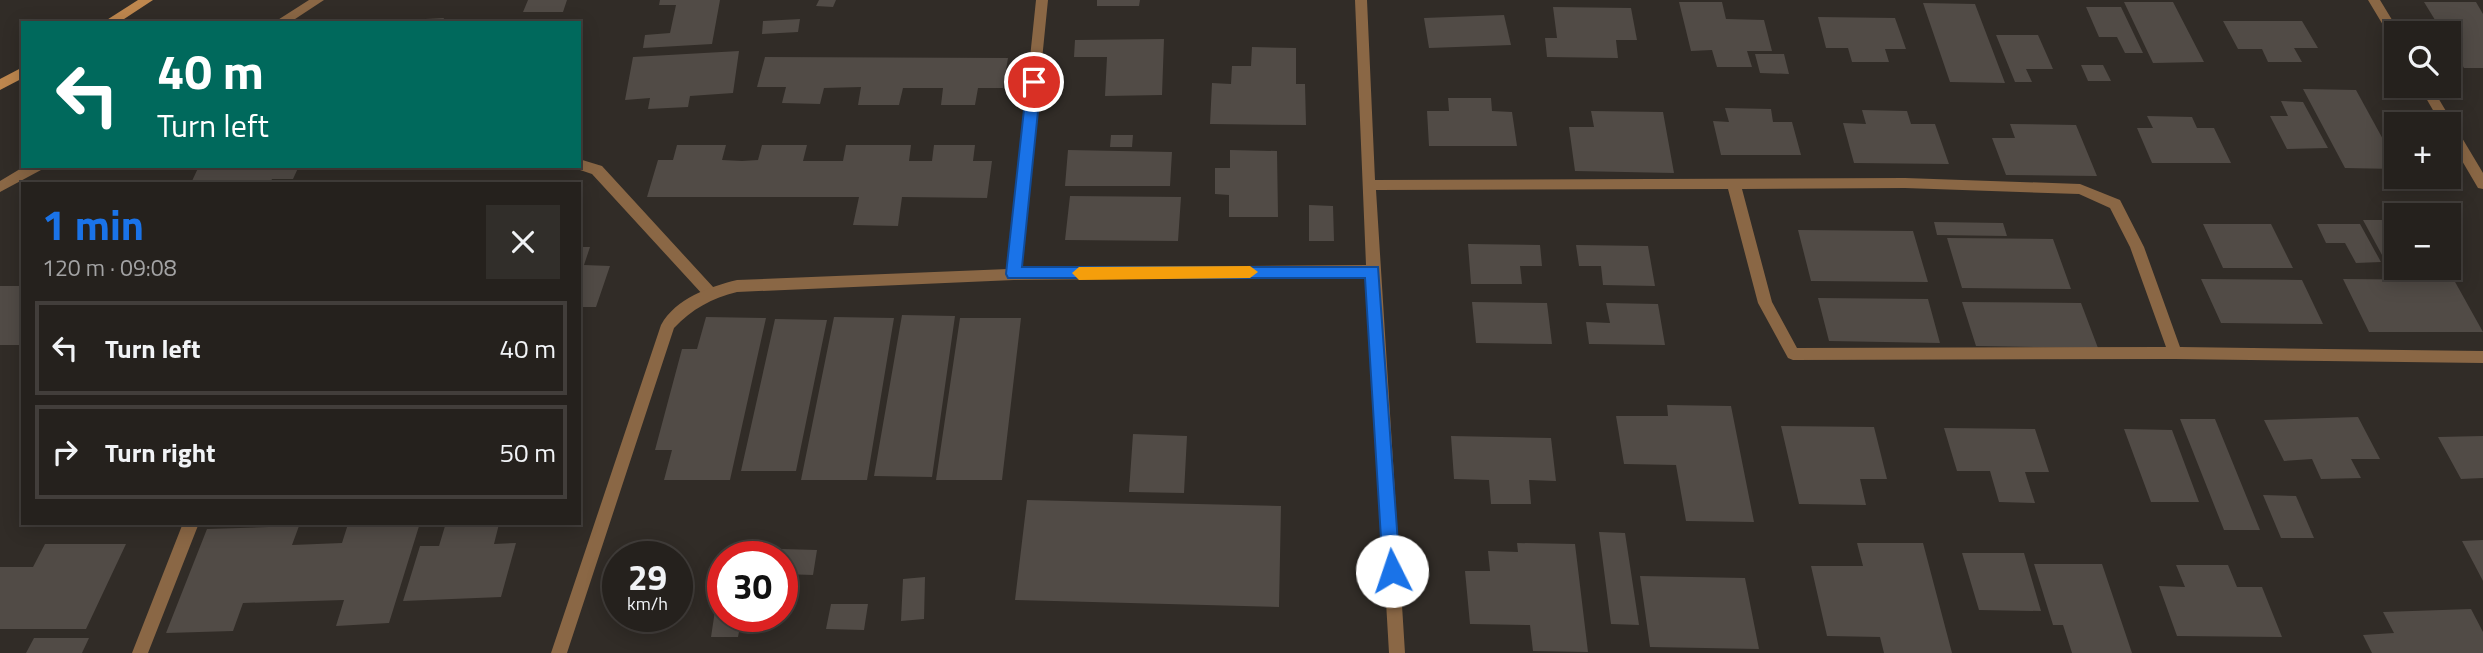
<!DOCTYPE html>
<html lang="en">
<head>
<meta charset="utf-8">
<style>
	:root { --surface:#25211d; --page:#312e2a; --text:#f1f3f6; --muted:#a3a3a4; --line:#423e3b; --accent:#1a73e8 }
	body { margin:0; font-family:"Titillium Web",sans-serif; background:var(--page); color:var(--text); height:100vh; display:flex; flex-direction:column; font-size:26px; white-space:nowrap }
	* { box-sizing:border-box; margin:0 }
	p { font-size:23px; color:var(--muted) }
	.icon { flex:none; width:38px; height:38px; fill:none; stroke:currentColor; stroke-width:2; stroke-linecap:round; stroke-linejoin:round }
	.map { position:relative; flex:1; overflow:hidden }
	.side { position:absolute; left:21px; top:182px; width:560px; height:343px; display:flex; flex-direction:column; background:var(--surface); border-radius:0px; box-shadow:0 4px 18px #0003,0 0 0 2px var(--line) }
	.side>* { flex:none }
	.banner { position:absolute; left:21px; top:21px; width:560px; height:147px; border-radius:0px; box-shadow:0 4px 18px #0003,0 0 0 2px var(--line); background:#00695c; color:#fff; overflow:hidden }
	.fabs { position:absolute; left:2384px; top:21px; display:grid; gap:14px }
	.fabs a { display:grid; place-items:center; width:77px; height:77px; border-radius:0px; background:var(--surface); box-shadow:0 4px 18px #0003,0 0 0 2px var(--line); font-size:35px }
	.speed { position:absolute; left:602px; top:541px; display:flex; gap:14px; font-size:35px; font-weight:700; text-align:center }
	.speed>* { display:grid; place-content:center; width:91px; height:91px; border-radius:50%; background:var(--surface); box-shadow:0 4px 18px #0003,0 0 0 2px var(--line); line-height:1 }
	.speed small { font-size:18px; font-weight:400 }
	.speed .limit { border:10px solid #d22; background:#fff; color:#111 }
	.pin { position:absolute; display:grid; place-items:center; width:60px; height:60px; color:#fff; margin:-30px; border:4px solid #fff; border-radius:50%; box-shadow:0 2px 7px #0007 }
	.me { position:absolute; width:77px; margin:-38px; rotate:356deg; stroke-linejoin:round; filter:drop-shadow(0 0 5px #0008) }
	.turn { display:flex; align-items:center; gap:24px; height:147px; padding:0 21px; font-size:32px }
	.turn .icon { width:91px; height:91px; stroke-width:2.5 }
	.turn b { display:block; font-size:49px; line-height:60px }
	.round { display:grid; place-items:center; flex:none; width:74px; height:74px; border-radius:0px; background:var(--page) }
	.head { display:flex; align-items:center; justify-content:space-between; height:119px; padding:0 21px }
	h1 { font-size:42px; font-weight:700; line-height:52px; color:var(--accent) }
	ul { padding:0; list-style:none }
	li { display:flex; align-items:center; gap:21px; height:94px; margin:0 14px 10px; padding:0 7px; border:4px solid var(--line); border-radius:0px }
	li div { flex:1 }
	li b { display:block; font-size:26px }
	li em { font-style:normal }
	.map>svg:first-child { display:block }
</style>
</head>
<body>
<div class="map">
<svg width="2483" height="653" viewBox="0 0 2483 653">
	<rect width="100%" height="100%" fill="#312c27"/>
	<path fill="#514b46" d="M528 0H567L563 12H523Z
		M660 0H720L712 44 643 48 645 35 670 33 676 5H659Z
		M819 0H836L833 7 816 6Z
		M1097 0H1140L1139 6H1097Z
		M1679 2H1722L1726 19 1764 20 1772 51H1747L1752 67H1717L1712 50 1691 51Z
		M2124 2H2173L2204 62 2153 63Z
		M2424 2H2476L2483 14V68H2464L2448 42V33H2443Z
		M1923 3 1975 4 2005 83 1950 82Z
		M1553 7 1631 8 1637 40H1616L1618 58 1547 57 1545 38H1557Z
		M2086 7H2121L2143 53H2125L2117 37H2099Z
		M1504 15 1511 45 1429 48 1424 18Z
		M1818 17 1895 18 1906 49H1885L1889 62H1852L1848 48H1826Z
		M444 18 442 23H388V21Z
		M800 19 798 32 762 34 763 21Z
		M2223 21H2302L2318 48H2294L2302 62H2268L2262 49H2238Z
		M1996 35H2038L2053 69H2026L2032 82H2015Z
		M1164 39 1162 95 1105 96 1107 57H1074L1075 40Z
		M1252 47 1296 48V84H1305L1306 125 1210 124 1212 83 1231 84 1232 66H1251Z
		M739 51 733 93 690 96 688 107 648 109 650 98 625 100 633 57Z
		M1755 54H1784L1789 74 1760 73Z
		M765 57 1008 58 1003 88H978L975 105H941L943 88H903L899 105H858L861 87 824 88 820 104 782 103 786 87H757Z
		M2081 65H2103L2111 81H2088Z
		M2303 89 2356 90 2396 163V169L2345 168Z
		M1448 98H1491L1492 111 1512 112 1517 146H1429L1427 111H1449Z
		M2281 101 2303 102 2328 148 2287 149 2270 116H2288Z
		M1725 108 1771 109 1773 122H1792L1801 155H1721L1713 121 1729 122Z
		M1862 110 1907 111 1911 124H1935L1949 164 1854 163 1843 123 1866 124Z
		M1591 111 1663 112 1674 173 1575 171 1569 127H1594Z
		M2147 116 2192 117 2197 128H2214L2231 163H2152L2137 128H2153Z
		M2010 124 2076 125 2097 176 2006 175 1992 138H2015Z
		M1111 135H1133L1132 147H1110Z
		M677 145H726L722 160 742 161 758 160 762 145H807L803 161H843L846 145H911L909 161H932L934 145H975L973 161H992L987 198 902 197 898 226 853 225 859 197H647L658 160H673Z
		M1068 150 1172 152 1170 186H1065Z
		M1230 150 1277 151 1278 217H1229V195L1215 194V168H1230Z
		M199 166H299L293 179H272L270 184 192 181Z
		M1070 196 1181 197 1178 241 1065 240Z
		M1309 205 1333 206 1334 241H1309Z
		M2363 220H2396V266H2388Z
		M1934 222 2003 223 2007 236 1937 235Z
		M2203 224H2271L2293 268H2223Z
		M2317 224H2360L2381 262 2356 263 2345 243H2326Z
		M1798 230 1913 231 1928 282 1811 281Z
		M1947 238 2053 239 2071 289 1962 288Z
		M1468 244 1540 245 1542 266H1520L1522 284H1471Z
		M1576 245 1648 246 1655 286 1603 285 1601 266H1579Z
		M579 247H590L584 265 610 266 596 307H579Z
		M2201 279 2302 280 2323 324 2221 323Z
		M2343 279 2454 280 2483 332H2369Z
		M0 286H23V345H0Z
		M1818 298 1928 299 1940 343 1829 341Z
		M1472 302 1547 303 1552 344 1476 343Z
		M1962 302 2081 303 2098 348 1976 346Z
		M1606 303 1658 304 1665 345 1589 344 1586 322 1610 323Z
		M902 315 955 316 932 477 874 476Z
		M706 317 766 318 730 480H664L672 450H655L682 349H697Z
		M834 317 894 318 867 480H801Z
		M960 318H1021L1002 480H936Z
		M775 319 827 320 796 471H741Z
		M1667 405 1731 406 1754 522 1686 521 1676 465 1624 464 1616 416H1668Z
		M2358 417 2380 459H2351L2361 478 2321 479 2312 459 2284 461 2264 420Z
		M2180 419H2215L2260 530H2224Z
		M1781 426 1874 427 1887 479H1860L1866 505 1799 504Z
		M1944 428 2035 429 2049 472H2025L2035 503 1999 502 1990 471H1957Z
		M2124 429 2172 430 2199 502H2151Z
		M1133 434 1187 436 1184 493 1129 492Z
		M1451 436 1551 438 1556 481 1529 480 1531 504H1491L1489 480 1454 479Z
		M2483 436V478L2461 479 2438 437Z
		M2263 495 2296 496 2314 538H2281Z
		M1027 500 1281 506 1279 607 1015 600Z
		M420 523 389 623 336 626 344 600 243 603 233 631 166 633 207 529 299 526 292 545 342 543 348 524Z
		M499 524 494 544 516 543 501 597 403 601 420 546H439L445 526Z
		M1599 532 1625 533 1639 625 1611 624Z
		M2483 540V581L2462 541Z
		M1517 543 1575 544 1588 652 1533 651 1530 625 1470 624 1465 571H1490L1488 551 1518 552Z
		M1857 543H1923L1952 653H1884L1880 637 1827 636 1811 566H1863Z
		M45 544H126L86 629H0V567H33Z
		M769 549 768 556H723V575L718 576 720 554Z
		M781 549 817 550 813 575 782 574Z
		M1962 553H2024L2041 611 1979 610Z
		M2034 564H2102L2132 653H2072L2063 625H2053Z
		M2176 565H2228L2237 587H2262L2282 637 2177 636 2159 586 2185 587Z
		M1640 576 1745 578 1759 649 1650 647Z
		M925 577 924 619 901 621 903 579Z
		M723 603V616H742L738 637H711L716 604Z
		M831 604H868L864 630 826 629Z
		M2471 609 2483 632V653H2372L2363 635 2394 633 2383 612Z
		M623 616H651L648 627 621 626Z
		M34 638H89L82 653H26Z"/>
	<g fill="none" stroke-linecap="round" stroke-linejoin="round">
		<path fill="#8a6745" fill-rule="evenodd" d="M579 159 602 166 714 288 716 292 714 296H704L592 174 574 168 579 166Z
			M183 523H199L148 653H132Z"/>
		<path fill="#8a6745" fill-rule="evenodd" d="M309 0H324L289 23H273Z
			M1036 0H1048L1021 268 1366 265 1355 0H1367L1375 180 1905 178 2080 184 2120 200 2144 247 2180 347 2483 351V363L2175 359 1793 360 1788 358 1758 303 1728 189 1376 190 1405 653H1389L1367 277 1014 280 737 292C712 298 692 309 674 328L567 653H551L661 325C676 298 709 287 737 280L1008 269ZM1905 188 2079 194 2110 208 2130 247 2166 347 1797 348 1772 302 1742 189Z
			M2368 0H2380L2400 33H2396V41L2392 40Z
			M2419 86H2431L2483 173V189L2478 188 2448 137V124H2441Z
			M25 166H42L41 170 0 192V181Z"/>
		<path fill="#be874e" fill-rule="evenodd" d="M138 0H153L118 23H102Z
			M23 67V78L0 90V79Z"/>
	</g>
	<path fill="#1a73e8" stroke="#114b97" stroke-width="2" d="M1034 77 1041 82 1022 267H1378L1400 571 1398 577 1392 580 1385 577 1383 571 1365 278H1008L1006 274 1027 82Z"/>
	<path fill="#f59e0b" d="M1250 266 1258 272 1250 278 1079 280 1072 273 1079 267Z"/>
</svg>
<div class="fabs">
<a><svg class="icon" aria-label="search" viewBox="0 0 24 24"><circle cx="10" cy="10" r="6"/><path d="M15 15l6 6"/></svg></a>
<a>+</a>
<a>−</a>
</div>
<div class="speed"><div>29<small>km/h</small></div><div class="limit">30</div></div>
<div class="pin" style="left:1034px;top:82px;background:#d93025"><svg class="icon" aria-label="arrive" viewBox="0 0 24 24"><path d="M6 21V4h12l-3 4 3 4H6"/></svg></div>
<svg class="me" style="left:1392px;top:571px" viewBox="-20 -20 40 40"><circle r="19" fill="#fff"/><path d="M0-13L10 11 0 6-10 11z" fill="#1a73e8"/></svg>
<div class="banner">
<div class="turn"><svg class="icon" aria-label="left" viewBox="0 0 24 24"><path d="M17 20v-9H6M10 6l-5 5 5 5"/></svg><div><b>40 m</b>Turn left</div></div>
</div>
<section class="side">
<div class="head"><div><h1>1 min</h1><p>120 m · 09:08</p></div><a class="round"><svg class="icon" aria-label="close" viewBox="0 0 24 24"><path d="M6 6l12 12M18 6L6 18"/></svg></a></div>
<ul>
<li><svg class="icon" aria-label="left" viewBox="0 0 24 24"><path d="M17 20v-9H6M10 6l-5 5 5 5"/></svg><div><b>Turn left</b></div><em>40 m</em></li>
<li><svg class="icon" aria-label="right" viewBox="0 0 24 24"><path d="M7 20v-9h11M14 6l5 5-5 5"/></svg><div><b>Turn right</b></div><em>50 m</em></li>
</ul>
</section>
</div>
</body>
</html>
